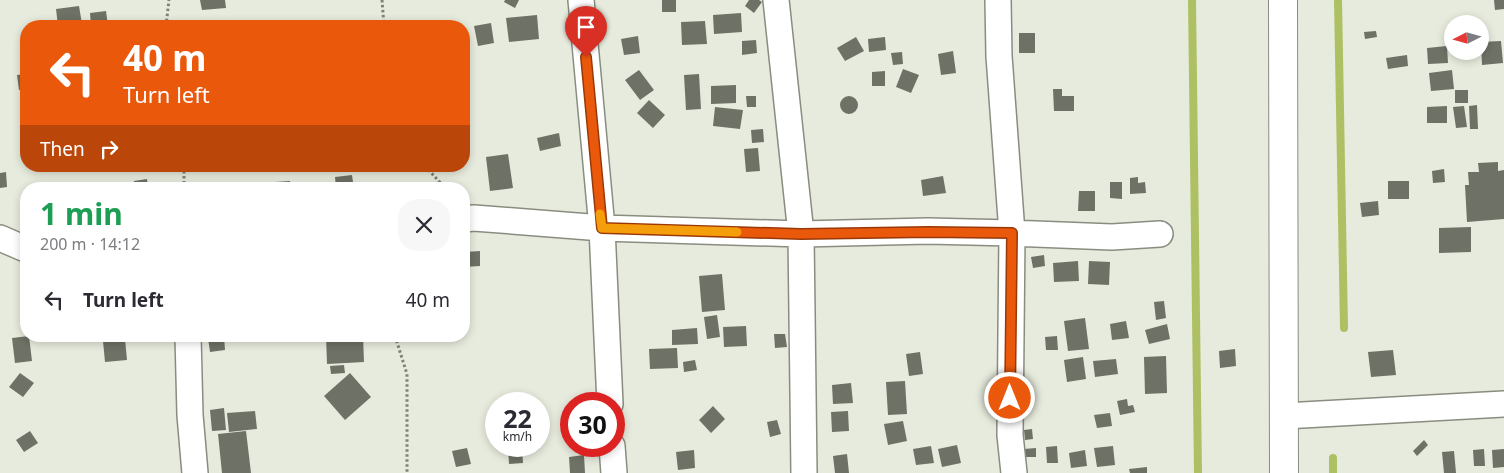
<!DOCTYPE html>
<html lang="en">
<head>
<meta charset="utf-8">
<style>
	:root { --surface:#fff; --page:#f7f7f7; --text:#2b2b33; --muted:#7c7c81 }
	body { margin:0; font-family:"Noto Sans",sans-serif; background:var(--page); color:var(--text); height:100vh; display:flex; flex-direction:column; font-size:19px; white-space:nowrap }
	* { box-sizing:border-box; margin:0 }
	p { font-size:16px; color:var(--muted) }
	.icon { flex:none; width:28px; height:28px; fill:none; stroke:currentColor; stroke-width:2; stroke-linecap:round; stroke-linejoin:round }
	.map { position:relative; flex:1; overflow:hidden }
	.panel { position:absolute; left:20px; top:182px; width:450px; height:160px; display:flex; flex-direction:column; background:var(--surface); border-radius:20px; box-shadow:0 2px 8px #0003 }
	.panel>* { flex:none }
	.guide { position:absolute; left:20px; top:20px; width:450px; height:152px; border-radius:20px; box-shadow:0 2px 8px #0003; background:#ea580c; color:#fff; overflow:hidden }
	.needle { width:32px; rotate:264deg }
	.tools { position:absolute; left:1444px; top:15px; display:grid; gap:10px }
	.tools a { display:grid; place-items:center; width:45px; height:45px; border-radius:50%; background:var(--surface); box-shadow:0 2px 8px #0003; font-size:25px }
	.speed { position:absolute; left:485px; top:392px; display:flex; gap:10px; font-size:25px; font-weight:700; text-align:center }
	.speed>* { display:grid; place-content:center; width:65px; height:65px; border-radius:50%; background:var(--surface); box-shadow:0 2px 8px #0003; line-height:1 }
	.speed small { font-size:12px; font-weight:400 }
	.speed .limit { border:8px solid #d22; background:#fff; color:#111 }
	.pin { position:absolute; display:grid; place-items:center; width:42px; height:42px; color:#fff; margin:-51px -21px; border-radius:50% 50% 50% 0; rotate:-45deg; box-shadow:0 0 5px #0007 }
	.pin .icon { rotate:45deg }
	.me { position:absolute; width:55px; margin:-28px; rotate:0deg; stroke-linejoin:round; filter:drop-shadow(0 0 4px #0008) }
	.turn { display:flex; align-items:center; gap:18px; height:105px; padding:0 20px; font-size:22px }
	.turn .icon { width:65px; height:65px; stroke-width:2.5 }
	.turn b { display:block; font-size:35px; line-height:42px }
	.then { display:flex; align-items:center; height:48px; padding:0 20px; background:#0003; gap:10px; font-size:19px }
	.round { display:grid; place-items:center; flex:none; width:52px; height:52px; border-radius:20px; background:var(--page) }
	.overview { display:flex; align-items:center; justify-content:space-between; height:85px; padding:0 20px }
	h1 { font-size:30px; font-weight:700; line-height:38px; color:#1e9e55 }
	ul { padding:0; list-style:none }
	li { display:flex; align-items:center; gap:15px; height:65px; padding:0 20px }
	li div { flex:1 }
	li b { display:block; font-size:19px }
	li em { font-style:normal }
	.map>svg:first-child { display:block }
</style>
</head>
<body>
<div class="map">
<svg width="1504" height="473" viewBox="0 0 1504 473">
	<rect width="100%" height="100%" fill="#e7ebdd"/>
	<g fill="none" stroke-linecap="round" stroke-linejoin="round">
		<path stroke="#adc064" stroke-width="8" d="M1192 0 1198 473
			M1338 0 1344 328
			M1333 458V473"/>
	</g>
	<path fill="#6e7165" d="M200 0H225L226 8 202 10Z
		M505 0H519L515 8 504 2Z
		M662 0H676V12H662Z
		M749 0H759L762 2 754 13 745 6Z
		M1494 0H1504V9L1495 10Z
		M79 6 82 24 58 26 56 9Z
		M106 11 108 26H91L90 13Z
		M741 13 742 32 714 34 713 15Z
		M537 15 539 39 509 42 506 18Z
		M705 21 707 44 682 45 681 22Z
		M491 23 494 43 478 46 474 26Z
		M1376 31 1377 37 1365 39 1364 32Z
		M1019 33H1035V53H1019Z
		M638 36 640 53 624 55 621 39Z
		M856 37 864 51 845 61 837 48Z
		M885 37 886 50 869 52 868 39Z
		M756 40 757 53 742 55V41Z
		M1501 41 1503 63 1482 65 1481 42Z
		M1447 46 1448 63 1428 64 1427 48Z
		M953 51 956 73 941 75 938 54Z
		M902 52 903 64 893 65 891 53Z
		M1407 55 1408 66 1388 69 1386 58Z
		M903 69 919 75 911 93 896 87Z
		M639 70 654 90 640 100 625 80Z
		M1452 70 1454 89 1431 91 1429 73Z
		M885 71V86H872V72Z
		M26 74V89L19 90 17 75Z
		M699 74 701 109 686 110 684 75Z
		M736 85V103L711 104V86Z
		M1053 89H1062V96H1074V111H1054Z
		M1455 90H1468V103H1455Z
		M840 105a9 9 0 1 1 18 0a9 9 0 1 1-18 0Z
		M746 96H756V107H747Z
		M649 100 665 115 653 128 637 113Z
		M1477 105 1478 129H1470L1469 106Z
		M1447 106V123H1427V107Z
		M1464 106 1467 127 1456 128 1453 107Z
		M715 107 743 110 740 129 713 126Z
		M763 129 764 142 752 143 751 130Z
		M559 133 561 146 540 151 537 138Z
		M758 148 760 171 746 172 744 149Z
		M508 154 513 188 490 191 486 157Z
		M1498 162V171L1504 170V219L1467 222 1465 185H1469L1468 172H1479L1478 163Z
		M1444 169 1445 182 1433 183 1432 171Z
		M6 172 7 187 0 188V173Z
		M352 175 354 189H336L335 177Z
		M943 176 946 193 923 196 921 180Z
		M1138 177V183L1145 182 1146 193 1130 194V178Z
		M147 179 148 189H135L134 181Z
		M290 181V189H276L275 182Z
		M1388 181H1409V199H1388Z
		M1110 182H1122V199L1110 198Z
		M1079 191H1095V211H1078Z
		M1378 201 1379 215 1362 217 1360 203Z
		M1471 227V252L1439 253V228Z
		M480 251V266L464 267V252Z
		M1044 255 1045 266 1033 268 1031 257Z
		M1078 261 1079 281 1054 282 1053 263Z
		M1089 261 1110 262 1109 285 1088 284Z
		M722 274 725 310 702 312 699 276Z
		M1164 301 1166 318 1156 320 1154 302Z
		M717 315 720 337 707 339 704 317Z
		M1085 318 1089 349 1068 351 1064 321Z
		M1126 321 1129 338 1112 340 1110 324Z
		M1167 324 1170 339 1149 344 1145 330Z
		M746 326 747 346 724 347 723 327Z
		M697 328 698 344 672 345V330Z
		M774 334H785L787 347 775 348Z
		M29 336 32 361 15 363 12 338Z
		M224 336 225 350 210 352 208 338Z
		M326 336H363L364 362 327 364Z
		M1057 336 1058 350H1046L1045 337Z
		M125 339 127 360 105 362 103 341Z
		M677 348 678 368 650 369 649 349Z
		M1235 349 1236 366 1220 368 1219 351Z
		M1393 350 1396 375 1371 377 1368 352Z
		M920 352 923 374 909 376 906 354Z
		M1166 356 1167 393 1145 394 1144 357Z
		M1083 357 1086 379 1067 382 1064 360Z
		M1116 359 1118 374 1095 377 1093 361Z
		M695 360 697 370 684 372 683 362Z
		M344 365 345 373 331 374 330 366Z
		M20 373 34 383 23 397 9 387Z
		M350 373 371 397 345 420 324 396Z
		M905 381 907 414 888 415 886 382Z
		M851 383 853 403 833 404 832 385Z
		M1127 399 1128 406 1133 405 1135 412 1120 415 1117 401Z
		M713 406 725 419 711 433 699 420Z
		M224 408 226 430 212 431 210 410Z
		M255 411 257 429 229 432 227 413Z
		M848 411 849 431 832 432 831 412Z
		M1110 413 1112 426 1097 428 1094 415Z
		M777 420 781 434 770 437 767 422Z
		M903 421 907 441 888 445 884 424Z
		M1032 429 1033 439 1025 440 1024 430Z
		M30 431 38 443 24 452 16 440Z
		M246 431 251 473H222L218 434Z
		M1424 440 1428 445 1417 456 1413 451Z
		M957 445 961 463 942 467 938 449Z
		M931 446 934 463 916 465 913 449Z
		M1057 446 1058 463H1047L1046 447Z
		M1113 446 1115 465 1097 467 1094 448Z
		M467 448 471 464 456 467 452 451Z
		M508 448H522L523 463 509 464Z
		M1036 448V457H1025L1024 449Z
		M1484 449 1485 466H1474L1473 450Z
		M1504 449V467L1493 468 1492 450Z
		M694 450 695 468 678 470 676 452Z
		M1085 450 1087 466 1071 468 1069 453Z
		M1454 451 1456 473H1444L1442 452Z
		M847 454 849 473H835L833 456Z
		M584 455 585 473H570L569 457Z
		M1147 467V473H1130L1129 469Z"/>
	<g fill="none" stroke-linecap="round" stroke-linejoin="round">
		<defs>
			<path id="minor" d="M581 0 602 228 610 404
				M776 0 801 234 804 473
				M998 0 999 56 1012 233 1010 435 1014 473
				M464 219 474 218 602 228 801 234 928 231 1012 233 1112 237 1160 234
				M0 238 23 248 26 247
				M188 336 190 415 195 473
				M1284 416 1504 404
				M612 446 614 473"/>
			<path id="tertiary" d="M1283 0 1284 473"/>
		</defs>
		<use href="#minor" stroke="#898d80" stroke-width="28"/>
		<use href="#tertiary" stroke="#898d80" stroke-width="30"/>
		<path stroke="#808279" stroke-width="3" stroke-dasharray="2.5 2.5" stroke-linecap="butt" d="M382 0 384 26
			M166 26 169 0
			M184 166V189
			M425 166 446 189
			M395 336 407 374V473"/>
		<use href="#minor" stroke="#fff" stroke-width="25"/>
		<use href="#tertiary" stroke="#fff" stroke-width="28"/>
	</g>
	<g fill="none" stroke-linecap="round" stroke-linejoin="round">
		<defs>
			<path id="route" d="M586 57 602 228 801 234 928 232 1012 233 1010 398"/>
		</defs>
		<use href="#route" stroke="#983908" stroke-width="12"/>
		<use href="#route" stroke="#ea580c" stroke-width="9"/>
		<path stroke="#f59e0b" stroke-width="9" d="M600 214 602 228 737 232"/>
	</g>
</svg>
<div class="tools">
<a><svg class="needle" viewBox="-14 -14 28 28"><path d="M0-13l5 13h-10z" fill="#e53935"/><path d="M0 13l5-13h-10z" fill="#7c7c81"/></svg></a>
</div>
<div class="speed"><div>22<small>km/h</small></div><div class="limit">30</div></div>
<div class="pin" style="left:586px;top:57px;background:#d93025"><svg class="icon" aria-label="arrive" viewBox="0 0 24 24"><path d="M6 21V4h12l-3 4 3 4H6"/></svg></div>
<svg class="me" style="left:1010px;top:398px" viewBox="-20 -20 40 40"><circle r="17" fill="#ea580c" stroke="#fff" stroke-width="3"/><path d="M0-11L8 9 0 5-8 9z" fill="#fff"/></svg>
<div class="guide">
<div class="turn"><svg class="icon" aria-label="left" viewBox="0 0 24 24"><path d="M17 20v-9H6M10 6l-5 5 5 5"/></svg><div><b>40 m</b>Turn left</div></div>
<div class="then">Then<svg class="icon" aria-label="right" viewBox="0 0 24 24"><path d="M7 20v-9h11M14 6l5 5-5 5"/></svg></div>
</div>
<section class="panel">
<div class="overview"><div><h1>1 min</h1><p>200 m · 14:12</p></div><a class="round"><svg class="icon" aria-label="close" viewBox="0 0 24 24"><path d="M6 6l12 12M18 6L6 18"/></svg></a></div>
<ul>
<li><svg class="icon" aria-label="left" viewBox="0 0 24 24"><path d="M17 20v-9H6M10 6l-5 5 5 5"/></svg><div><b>Turn left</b></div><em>40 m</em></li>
</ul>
</section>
</div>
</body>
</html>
